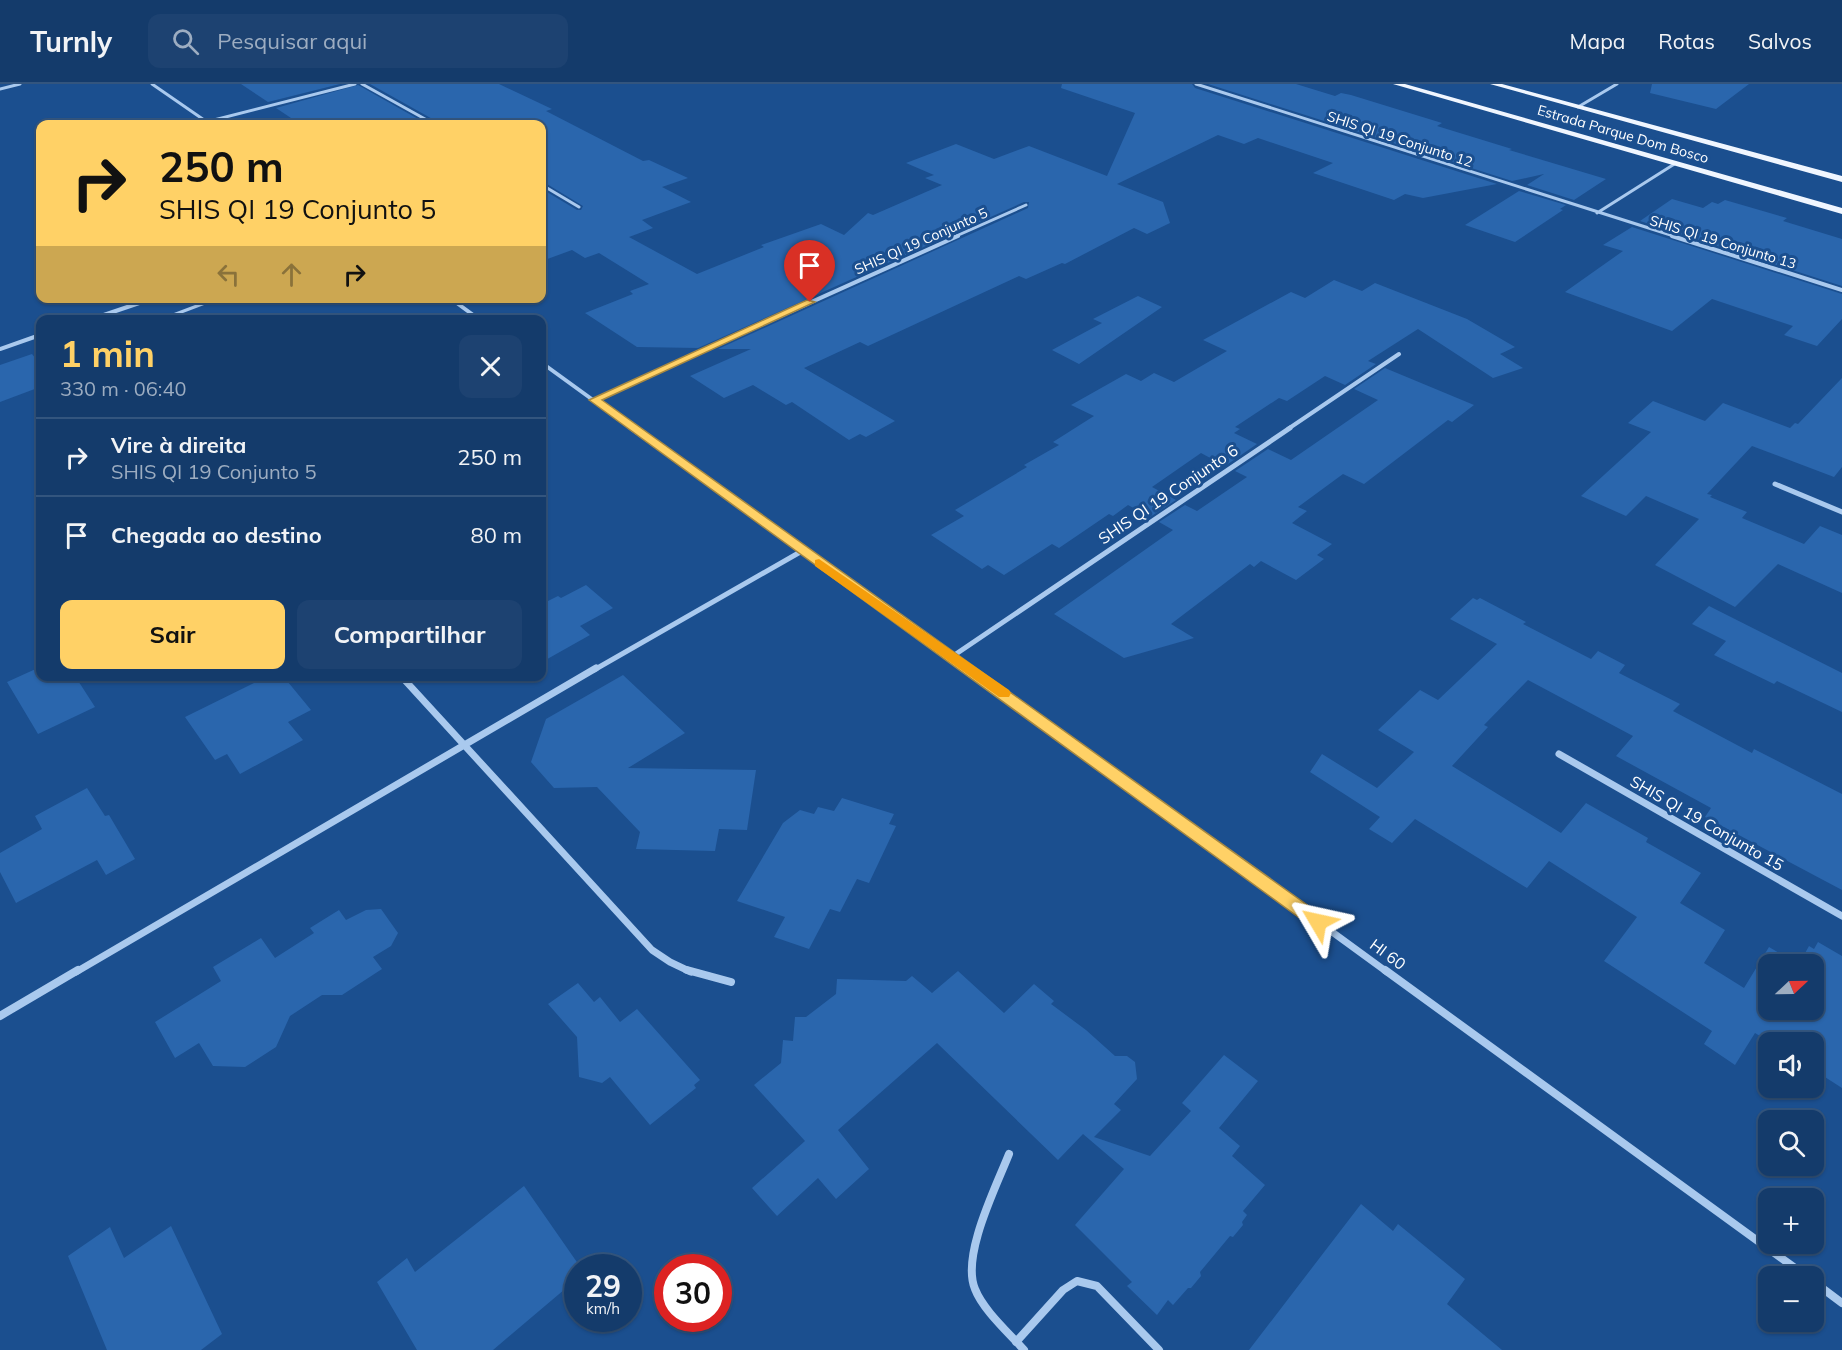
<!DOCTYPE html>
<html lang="pt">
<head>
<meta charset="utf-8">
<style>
	:root { --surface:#143b6b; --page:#1d4271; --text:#f1f3f6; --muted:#9dadc1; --line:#33557e; --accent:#ffd166 }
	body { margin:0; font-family:Mulish,sans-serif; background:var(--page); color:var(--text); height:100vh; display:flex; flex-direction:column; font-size:22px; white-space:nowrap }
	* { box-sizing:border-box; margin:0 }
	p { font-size:20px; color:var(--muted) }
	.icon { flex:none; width:33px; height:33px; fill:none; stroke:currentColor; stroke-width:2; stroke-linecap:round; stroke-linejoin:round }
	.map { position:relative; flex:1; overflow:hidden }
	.details { position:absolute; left:36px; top:231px; width:510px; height:366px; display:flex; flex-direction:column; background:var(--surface); border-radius:12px; box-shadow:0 2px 4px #0004,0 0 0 2px var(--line) }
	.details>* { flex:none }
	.hud { position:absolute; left:36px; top:36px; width:510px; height:183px; border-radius:12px; box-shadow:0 2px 4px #0004,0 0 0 2px var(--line); background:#ffd166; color:#111; overflow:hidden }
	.needle { width:39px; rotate:68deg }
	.tools { position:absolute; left:1758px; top:870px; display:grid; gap:12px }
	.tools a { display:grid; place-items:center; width:66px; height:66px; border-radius:12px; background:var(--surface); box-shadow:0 2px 4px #0004,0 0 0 2px var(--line); font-size:30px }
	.speed { position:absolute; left:564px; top:1170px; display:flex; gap:12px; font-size:30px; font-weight:700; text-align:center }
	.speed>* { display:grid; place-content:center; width:78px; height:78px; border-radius:50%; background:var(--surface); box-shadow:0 2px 4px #0004,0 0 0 2px var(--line); line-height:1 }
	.speed small { font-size:15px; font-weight:400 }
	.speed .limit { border:9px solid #d22; background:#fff; color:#111 }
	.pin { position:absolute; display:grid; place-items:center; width:51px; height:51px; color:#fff; margin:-62px -26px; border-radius:50% 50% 50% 0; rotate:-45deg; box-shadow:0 0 6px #0007 }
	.pin .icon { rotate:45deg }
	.me { position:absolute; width:66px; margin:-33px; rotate:306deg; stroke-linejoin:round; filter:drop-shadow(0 0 4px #0008) }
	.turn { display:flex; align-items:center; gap:21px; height:126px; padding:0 24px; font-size:27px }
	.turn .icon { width:78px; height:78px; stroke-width:2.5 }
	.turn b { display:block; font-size:42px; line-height:51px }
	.lanes { display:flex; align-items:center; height:57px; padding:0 24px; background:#0003; justify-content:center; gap:30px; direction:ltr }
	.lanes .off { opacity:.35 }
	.round { display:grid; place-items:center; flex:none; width:63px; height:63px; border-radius:12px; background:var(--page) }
	.overview { display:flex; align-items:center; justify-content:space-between; height:102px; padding:0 24px }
	h1 { font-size:36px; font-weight:700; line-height:45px; color:var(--accent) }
	.primary-button { display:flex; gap:12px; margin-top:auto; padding:12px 24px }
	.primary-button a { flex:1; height:69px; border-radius:12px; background:var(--accent); color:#111; font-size:24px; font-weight:700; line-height:69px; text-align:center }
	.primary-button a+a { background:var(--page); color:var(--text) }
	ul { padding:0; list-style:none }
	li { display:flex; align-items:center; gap:18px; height:78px; padding:0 24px; border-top:2px solid var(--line) }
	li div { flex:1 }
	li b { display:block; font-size:22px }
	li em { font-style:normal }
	header { display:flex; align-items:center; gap:36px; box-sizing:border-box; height:84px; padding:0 30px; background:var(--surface); border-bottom:2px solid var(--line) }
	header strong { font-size:28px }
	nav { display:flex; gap:33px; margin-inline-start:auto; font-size:21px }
	.search { width:420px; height:54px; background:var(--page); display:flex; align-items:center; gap:15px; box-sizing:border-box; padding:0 21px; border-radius:12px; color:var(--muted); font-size:22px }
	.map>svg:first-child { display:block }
</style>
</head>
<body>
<header>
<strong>Turnly</strong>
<div class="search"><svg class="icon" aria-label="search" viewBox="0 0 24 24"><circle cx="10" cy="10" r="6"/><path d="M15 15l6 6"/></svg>Pesquisar aqui</div>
<nav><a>Mapa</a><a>Rotas</a><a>Salvos</a></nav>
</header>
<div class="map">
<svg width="1842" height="1266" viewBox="0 0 1842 1266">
	<rect width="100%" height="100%" fill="#1b4f8f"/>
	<path fill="#2a66ad" d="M241 0H340L268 18Z
		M370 0H499L552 25 546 27 643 77 649 76 688 94 662 103 691 118 642 136 653 144 629 153 697 190 764 163 761 161 821 140 844 151 868 129 873 131 942 101 925 94 934 91 906 79 956 60 994 75 1029 62 1107 92 1135 29 1061 4 1062 0H1192L1195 4 1497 100 1423 114 1405 110 1394 116 1313 89 1333 79 1258 54 1244 60 1218 51 1117 100 1163 118 1170 139 1147 150 1134 144 1065 180 1062 179 1026 195 1019 192 868 262 860 258 804 284 895 337 866 353 860 350 849 356 792 318 786 321 753 301 724 314 690 292 751 265H718L1028 124 1029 118H1024L698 264 637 263 585 229 633 210 630 207 649 200 599 169 585 174 572 166 542 177V105L577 126H581L583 122 542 97V40H438L436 37Z
		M1208 0H1296L1335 12 1341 9 1351 11 1442 39 1437 42 1512 65 1509 66 1606 95 1574 116 1527 101 1544 90 1512 97Z
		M1652 0H1749L1716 25 1650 9Z
		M358 1 427 40H300L276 24Z
		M1519 107 1566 121 1560 125 1563 126 1515 158 1465 141Z
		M1672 115 1703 124 1712 118 1718 120 1725 116 1787 134 1783 137 1842 155V202L1640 137Z
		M1632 143 1842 210V235L1817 262 1784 251 1793 242 1712 215 1672 247 1565 208 1623 167 1603 161Z
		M1334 196 1362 207 1375 199 1467 235 1515 263 1500 270 1523 284 1493 294 1418 245 1368 277 1376 280 1345 301 1325 292 1287 317 1279 314 1235 343 1240 345 1234 349 1257 360 1225 382 1201 369 1152 403 1176 416 1150 433 1128 421 1113 432 1109 430 1059 464 1052 460 1004 491 988 481 982 485 931 451 964 432 955 426 1027 383 1024 381 1059 361 1053 358 1094 332 1071 321 1126 290 1141 297 1154 289 1174 298 1227 267 1203 256 1291 208 1305 214Z
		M1138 212 1162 223 1079 280 1052 266 1102 239 1093 235Z
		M32 270 40 280V303L0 318V281Z
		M1385 284 1474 321 1452 338 1448 336 1364 400 1343 390 1298 423 1307 427 1292 439 1332 460 1317 471 1324 475 1296 496 1261 477 1254 483 1250 480 1171 540 1194 554 1124 574 1054 530 1173 446 1159 438 1185 421 1197 427 1247 393 1235 387 1268 365 1291 376 1378 316 1354 305Z
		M1842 294V383L1834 393 1752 362 1707 410 1712 411 1710 413 1747 428 1742 434 1804 460 1820 442 1842 451V509L1778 480 1735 523 1655 481 1699 435 1646 412 1626 432 1581 412 1651 348 1628 339 1653 317 1705 337 1723 319 1790 344 1795 339 1798 340Z
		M586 501 613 524 580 542 590 551 542 578V520L558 512 561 514Z
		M1473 514 1477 516 1480 514 1526 538 1523 540 1591 575 1598 567 1625 581 1619 589 1680 620 1673 627 1752 669 1754 665 1842 710V806L1705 733 1711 724 1616 672 1633 652 1528 596 1484 641 1488 643 1452 682 1561 749 1586 719 1648 754 1646 758 1701 789 1680 819 1725 846 1704 879 1744 904 1769 863 1798 880H1768V926H1814V880H1799L1809 862 1814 865 1818 858 1842 872V1004L1814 986V958H1770L1755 949 1735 981 1704 960 1712 947 1604 877 1637 833 1549 777 1527 804 1415 735 1392 759 1369 745 1380 733 1310 688 1322 670 1377 704 1414 668 1378 646 1420 606 1438 616 1497 560 1450 535Z
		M1709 522 1842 589V628L1777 597 1774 600 1714 571 1726 557 1692 540Z
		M40 583V592H75L95 623 38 650 7 598Z
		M623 591 685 649 628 684 756 686 747 746 719 745 715 767 636 765 640 748 597 703 554 704 531 678 546 635Z
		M268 592H283L311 626 288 638 303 656 240 690 227 670 215 676 185 633Z
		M87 704 105 732 109 731 135 775 106 791 97 776 16 819 0 788V769L42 745 35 732Z
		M842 714 894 730 889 740 896 742 869 799 857 795 840 828 830 825 809 865 774 853 785 833 737 817 783 739 800 726 814 730 818 723 834 727Z
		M381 825 398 849 391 862 373 873 382 885 342 911H322L290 932 276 963 245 983 213 982 199 959 175 974 155 938 221 897 213 883 261 854 275 874 314 849 310 844 339 826 346 836 366 826Z
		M958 887 1004 929 1034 900 1054 917 1051 920 1086 946 1115 972H1127L1135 978 1137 995 1114 1020 1121 1026 1094 1053 1150 1072 1191 1027 1182 1019 1224 971 1258 997 1219 1044 1240 1062 1232 1072 1265 1101 1243 1127 1247 1131 1242 1138 1243 1141 1233 1153 1230 1152 1200 1188 1201 1192 1191 1204H1188L1173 1221 1168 1216 1157 1231 1127 1202 1132 1198 1075 1141 1124 1085 1083 1050 1058 1076 937 959 838 1046 869 1085 836 1115 818 1094 777 1132 752 1104 805 1057 754 1001 781 979 783 956 793 957 795 933H806L836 910 837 895 906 897 912 892 932 909Z
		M578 899 594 918 600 913 620 938 637 925 700 996 694 1001 696 1004 650 1041 610 993 602 999 579 993 577 953 548 920Z
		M524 1102 581 1184H578V1194L493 1266H417L377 1198 407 1174 415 1188Z
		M1361 1120 1393 1147 1398 1140 1465 1195 1447 1220 1502 1266H1249Z
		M171 1142 222 1250 201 1266H107L68 1172 110 1143 124 1174Z"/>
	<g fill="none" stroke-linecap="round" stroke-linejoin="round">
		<path stroke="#a9c9ee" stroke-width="3" d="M160 236 218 214"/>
		<path stroke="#a9c9ee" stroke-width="3" d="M152 0 207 38
			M362 0 434 40
			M1196 0 1677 153
			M0 5 20 0
			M1578 23 1617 0
			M206 38 355 0
			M542 101 579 123
			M1597 129 1676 79
			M954 153 1026 121"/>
		<path stroke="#a9c9ee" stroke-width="4" d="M1672 152 1842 206
			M450 214 480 236
			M89 236 154 214
			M0 265 40 251
			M542 279 633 345
			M594 316 958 152
			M1288 345 1399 270"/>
		<path stroke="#a9c9ee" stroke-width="5" d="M631 344 972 586
			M1775 400 1842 428
			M953 572 1290 344
			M594 586 802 467"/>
		<path stroke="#a9c9ee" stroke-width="7" d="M970 584 1387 888
			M401 592 652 866 670 878 691 888
			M1559 670 1842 832
			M76 888 596 584"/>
		<path stroke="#a9c9ee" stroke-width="8" d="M687 886 731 898
			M1385 886 1806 1192
			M0 932 78 886
			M1009 1070C996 1103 961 1172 975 1205 983 1226 1009 1249 1024 1266
			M1814 1198 1842 1219
			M1016 1258 1063 1206 1077 1197 1097 1202 1159 1266"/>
		<path fill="#f0f6ff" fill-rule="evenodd" d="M1393 0H1405L1842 124V130Z
			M1490 0H1502L1842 92V98Z"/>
	</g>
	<path fill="#ffd166" stroke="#a68842" stroke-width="1.5" d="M807 216 815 218 602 316 1324 833 1326 838 1324 843 1318 845 1312 843 589 316Z"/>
	<path fill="#f59e0b" d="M819 475 1009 606 1011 609 1009 613H999L815 482V476Z"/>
	<g text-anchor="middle" stroke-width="6" stroke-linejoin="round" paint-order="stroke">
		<g font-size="14" fill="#fff" stroke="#1b4f8f">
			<text transform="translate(1623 50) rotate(16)" y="5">Estrada Parque Dom Bosco</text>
			<text transform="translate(1400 55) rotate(18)" y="5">SHIS QI 19 Conjunto 12</text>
			<text transform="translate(921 157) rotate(-24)" y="5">SHIS QI 19 Conjunto 5</text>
			<text transform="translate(1723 158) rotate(17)" y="5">SHIS QI 19 Conjunto 13</text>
		</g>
		<g font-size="16" fill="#fff" stroke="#1b4f8f">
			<text transform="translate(1168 410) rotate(-34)" y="6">SHIS QI 19 Conjunto 6</text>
			<text transform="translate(1707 739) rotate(30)" y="6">SHIS QI 19 Conjunto 15</text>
			<text transform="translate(1388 870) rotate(36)" y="6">HI 60</text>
		</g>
	</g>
</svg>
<div class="tools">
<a><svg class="needle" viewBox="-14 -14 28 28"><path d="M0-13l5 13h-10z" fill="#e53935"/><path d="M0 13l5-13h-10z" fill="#9dadc1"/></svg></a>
<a><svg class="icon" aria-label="sound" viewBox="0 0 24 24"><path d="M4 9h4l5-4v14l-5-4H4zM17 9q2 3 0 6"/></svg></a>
<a><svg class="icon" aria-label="search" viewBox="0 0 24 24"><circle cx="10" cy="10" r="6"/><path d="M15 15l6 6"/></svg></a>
<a>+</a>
<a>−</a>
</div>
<div class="speed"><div>29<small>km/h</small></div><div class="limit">30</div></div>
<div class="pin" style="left:810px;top:218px;background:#d93025"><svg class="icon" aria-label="arrive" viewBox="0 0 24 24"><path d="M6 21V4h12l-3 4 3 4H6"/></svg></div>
<svg class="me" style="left:1318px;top:838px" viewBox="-20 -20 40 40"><path d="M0-17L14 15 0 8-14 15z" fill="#ffd166" stroke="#fff" stroke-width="4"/></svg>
<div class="hud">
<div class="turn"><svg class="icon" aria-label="right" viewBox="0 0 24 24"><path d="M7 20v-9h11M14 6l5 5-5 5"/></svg><div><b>250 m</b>SHIS QI 19 Conjunto 5</div></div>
<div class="lanes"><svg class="icon off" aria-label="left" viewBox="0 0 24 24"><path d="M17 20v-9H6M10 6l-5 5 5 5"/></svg><svg class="icon off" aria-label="ahead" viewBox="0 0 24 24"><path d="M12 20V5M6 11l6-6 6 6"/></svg><svg class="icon" aria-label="right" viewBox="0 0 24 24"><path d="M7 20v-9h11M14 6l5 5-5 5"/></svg></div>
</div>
<section class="details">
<div class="overview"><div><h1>1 min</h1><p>330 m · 06:40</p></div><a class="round"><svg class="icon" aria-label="close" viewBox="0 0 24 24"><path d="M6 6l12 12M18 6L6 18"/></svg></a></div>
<ul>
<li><svg class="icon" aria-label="right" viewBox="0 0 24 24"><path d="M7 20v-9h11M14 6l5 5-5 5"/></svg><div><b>Vire à direita</b><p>SHIS QI 19 Conjunto 5</p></div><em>250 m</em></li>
<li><svg class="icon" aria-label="arrive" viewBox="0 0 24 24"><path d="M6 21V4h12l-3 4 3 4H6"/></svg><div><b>Chegada ao destino</b></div><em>80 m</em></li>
</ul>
<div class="primary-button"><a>Sair</a><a>Compartilhar</a></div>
</section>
</div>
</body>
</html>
